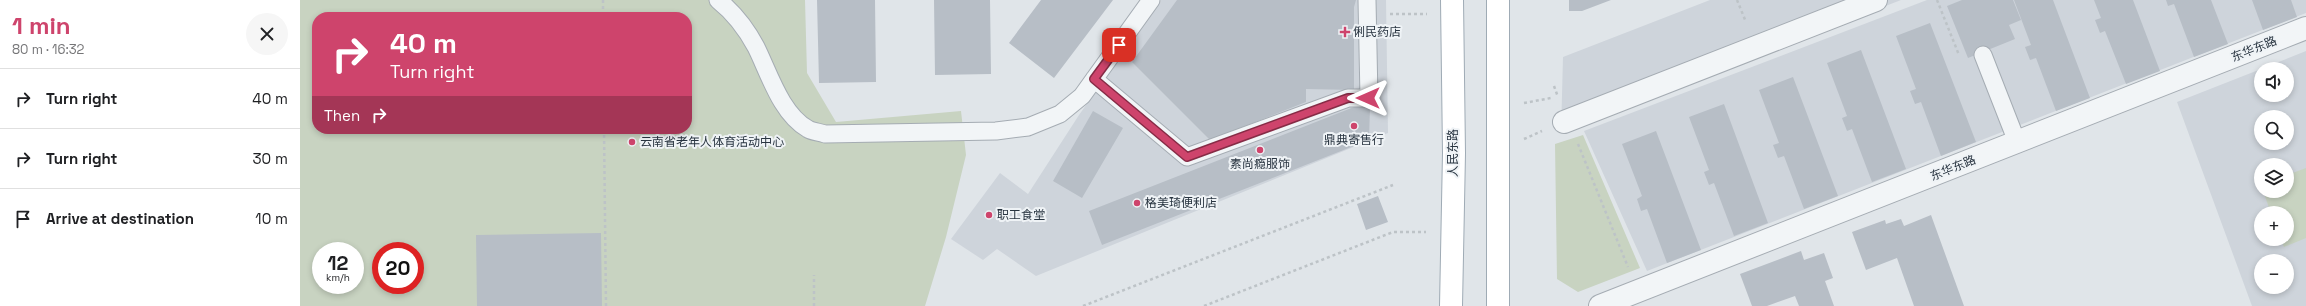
<!DOCTYPE html>
<html lang="en">
<head>
<meta charset="utf-8">
<style>
	:root { --surface:#fff; --page:#f6f6f6; --text:#202124; --muted:#757577; --line:#e0e0e0; --accent:#ce446c }
	body { margin:0; font-family:"Space Grotesk","Noto Sans SC",sans-serif; background:var(--page); color:var(--text); height:100vh; display:flex; flex-direction:column; font-size:15px; white-space:nowrap }
	* { box-sizing:border-box; margin:0 }
	p { font-size:13px; color:var(--muted) }
	.icon { flex:none; width:22px; height:22px; fill:none; stroke:currentColor; stroke-width:2; stroke-linecap:round; stroke-linejoin:round }
	.map { position:relative; flex:1; overflow:hidden }
	.side { display:flex; flex-direction:column; background:var(--surface); width:300px }
	.side>* { flex:none }
	.top-card { position:absolute; left:12px; top:12px; width:380px; height:122px; border-radius:16px; box-shadow:0 2px 6px #0003; background:#ce446c; color:#fff; overflow:hidden }
	.buttons { position:absolute; left:1954px; top:62px; display:grid; gap:8px }
	.buttons a { display:grid; place-items:center; width:40px; height:40px; border-radius:50%; background:var(--surface); box-shadow:0 2px 6px #0003; font-size:20px }
	.speed { position:absolute; left:12px; top:242px; display:flex; gap:8px; font-size:20px; font-weight:700; text-align:center }
	.speed>* { display:grid; place-content:center; width:52px; height:52px; border-radius:50%; background:var(--surface); box-shadow:0 2px 6px #0003; line-height:1 }
	.speed small { font-size:10px; font-weight:400 }
	.speed .limit { border:6px solid #d22; background:#fff; color:#111 }
	.pin { position:absolute; display:grid; place-items:center; width:34px; height:34px; color:#fff; margin:-17px; border-radius:8px; box-shadow:0 2px 6px #0006 }
	.me { position:absolute; width:44px; margin:-22px; rotate:270deg; stroke-linejoin:round; filter:drop-shadow(0 0 3px #0008) }
	.turn { display:flex; align-items:center; gap:14px; height:84px; padding:0 12px; font-size:18px }
	.turn .icon { width:52px; height:52px; stroke-width:2.5 }
	.turn b { display:block; font-size:28px; line-height:34px }
	.then { display:flex; align-items:center; height:38px; padding:0 12px; background:#0003; gap:8px; font-size:15px }
	.round { display:grid; place-items:center; flex:none; width:42px; height:42px; border-radius:21px; background:var(--page) }
	.headline { display:flex; align-items:center; justify-content:space-between; height:68px; padding:0 12px }
	h1 { font-size:24px; font-weight:700; line-height:30px; color:var(--accent) }
	ul { padding:0; list-style:none }
	li { display:flex; align-items:center; gap:12px; height:60px; padding:0 12px; border-top:1px solid var(--line) }
	li div { flex:1 }
	li b { display:block; font-size:15px }
	li em { font-style:normal }
	main { display:flex; flex:1; min-height:0 }
	.map>svg:first-child { display:block }
</style>
</head>
<body>
<main>
<section class="side">
<div class="headline"><div><h1>1 min</h1><p>80 m · 16:32</p></div><a class="round"><svg class="icon" aria-label="close" viewBox="0 0 24 24"><path d="M6 6l12 12M18 6L6 18"/></svg></a></div>
<ul>
<li><svg class="icon" aria-label="right" viewBox="0 0 24 24"><path d="M7 20v-9h11M14 6l5 5-5 5"/></svg><div><b>Turn right</b></div><em>40 m</em></li>
<li><svg class="icon" aria-label="right" viewBox="0 0 24 24"><path d="M7 20v-9h11M14 6l5 5-5 5"/></svg><div><b>Turn right</b></div><em>30 m</em></li>
<li><svg class="icon" aria-label="arrive" viewBox="0 0 24 24"><path d="M6 21V4h12l-3 4 3 4H6"/></svg><div><b>Arrive at destination</b></div><em>10 m</em></li>
</ul>
</section>
<div class="map">
<svg width="2006" height="306" viewBox="0 0 2006 306">
	<rect width="100%" height="100%" fill="#e0e5e9"/>
	<path fill="#ced4db" fill-rule="evenodd" d="M861 0H1086L1088 133 736 276 697 249 683 260 651 239 700 173 728 194 779 115Z
		M1410 0H1601L1261 133 1263 57Z
		M1627 0H2006V13L1347 271 1284 131Z
		M2006 51V306H1952L1877 102 1961 69V95H1987V69H1961ZM1961 117H1987V143H1961ZM1961 165H1987V191H1961ZM1961 213H1987V239H1961ZM1961 261H1987V287H1961Z"/>
	<path fill="#c8d3c1" fill-rule="evenodd" d="M0 0H505L507 73 536 122 661 111 666 155 646 237 625 306H0ZM17 17H387V129H17ZM21 251H55V285H21ZM81 251H115V285H81Z
		M1283 135 1340 268 1278 292 1257 279 1255 144Z
		M2006 168V238L1984 247 1981 239H1987V213H1971L1963 191H1987V175Z"/>
	<path fill="#b7bec6" d="M517 0H575L576 82 519 83Z
		M634 0H690L691 74 635 75Z
		M741 0H813L754 78 709 43Z
		M877 0H1056L1054 7V90L1006 89V102L910 140 832 62Z
		M1269 0H1311L1282 11H1269Z
		M1662 0H1713L1721 20 1709 25 1715 39 1668 58 1647 6Z
		M1714 0H1753L1790 98 1756 111 1736 58 1730 60 1725 47 1731 45Z
		M1794 0H1833L1860 71 1826 84 1805 31 1800 33 1795 20 1801 18Z
		M1866 0H1911L1928 44 1894 57 1874 4 1868 6Z
		M1952 0H1991L1997 17 1963 30Z
		M1630 23 1676 142 1641 156 1621 102 1615 104 1610 91 1616 89 1596 36Z
		M1561 50 1606 169 1572 182 1552 129 1547 131 1542 118 1547 116 1527 63Z
		M1493 77 1538 196 1504 209 1484 156 1478 158 1473 145 1479 143 1459 90Z
		M1424 104 1468 223 1434 236 1414 183 1409 185 1404 172 1409 170 1389 117Z
		M1054 107H1070L1069 140 802 245 789 211Z
		M793 111 823 128 782 198 753 181Z
		M1356 131 1401 250 1367 263 1347 209 1341 211 1337 199 1342 196 1322 144Z
		M1078 196 1088 222 1066 230 1057 204Z
		M1631 215 1664 306H1614L1597 258 1566 270 1552 232 1585 220 1586 224 1601 219 1604 226Z
		M301 233 302 306H177L176 235Z
		M1501 251 1504 260 1524 253 1533 278 1525 281 1534 306H1499L1495 296 1467 306H1452L1440 274Z"/>
	<g fill="none" stroke-linecap="round" stroke-linejoin="round">
		<defs>
			<path id="service" d="M418 0C433 12 447 30 456 47 469 73 481 114 508 129 513 132 520 132 525 134L696 131 728 127 760 114 782 96 851 0
				M1683 55 1717 142
				M794 79 887 157 1048 98H1069L1067 0"/>
			<path id="pedestrian" d="M1264 122 1576 0"/>
			<path id="minor" d="M1300 306 2006 28"/>
			<path id="primary" d="M1198 0V306
				M1151 306 1154 153 1152 0"/>
		</defs>
		<use href="#service" stroke="#a5acb3" stroke-width="19"/>
		<use href="#pedestrian" stroke="#a5acb3" stroke-width="24"/>
		<use href="#minor" stroke="#a5acb3" stroke-width="24"/>
		<use href="#primary" stroke="#9fabb5" stroke-width="24"/>
		<path stroke="#bdc3c7" stroke-width="2.5" stroke-dasharray="3 3" stroke-linecap="butt" d="M303 0V17
			M1437 0 1446 22
			M1637 0 1659 55
			M1090 14H1127
			M1254 86 1258 97
			M1224 103 1251 98
			M304 129 306 306
			M1224 139 1242 131
			M1278 144 1328 267
			M514 306V275
			M783 306 1093 185
			M904 306 1093 232H1126"/>
		<use href="#service" stroke="#f2f5f7" stroke-width="17"/>
		<use href="#pedestrian" stroke="#f2f5f7" stroke-width="22"/>
		<use href="#minor" stroke="#f2f5f7" stroke-width="22"/>
		<use href="#primary" stroke="#fff" stroke-width="22"/>
	</g>
	<g fill="none" stroke-linecap="round" stroke-linejoin="round">
		<defs>
			<path id="route" d="M819 45 794 79 887 157 1048 98H1068"/>
		</defs>
		<use href="#route" stroke="#862c46" stroke-width="10"/>
		<use href="#route" stroke="#ce446c" stroke-width="7"/>
	</g>
	<g fill="#ce446c" stroke="#eff3f6" stroke-width="1.5">
		<path d="M1043 26h4v4h4v4h-4v4h-4v-4h-4v-4h4z"/>
		<circle cx="1054" cy="126" r="4"/>
		<circle cx="332" cy="142" r="4"/>
		<circle cx="960" cy="150" r="4"/>
		<circle cx="837" cy="203" r="4"/>
		<circle cx="689" cy="215" r="4"/>
	</g>
	<g text-anchor="middle" stroke-width="4" stroke-linejoin="round" paint-order="stroke">
		<g font-size="12" fill="#283440" stroke="#eff3f6" text-anchor="start">
			<text x="1053" y="36">俐民药店</text>
			<text x="1054" y="144" text-anchor="middle">鼎典寄售行</text>
			<text x="340" y="146">云南省老年人体育活动中心</text>
			<text x="960" y="168" text-anchor="middle">素尚瘾服饰</text>
			<text x="845" y="207">格美琦便利店</text>
			<text x="697" y="219">职工食堂</text>
		</g>
		<g font-size="12" fill="#283440" stroke="#eff3f6">
			<text transform="translate(1954 49) rotate(-22)" y="4">东华东路</text>
			<text transform="translate(1153 153) rotate(-90)" y="4">人民东路</text>
			<text transform="translate(1653 168) rotate(-22)" y="4">东华东路</text>
		</g>
	</g>
</svg>
<div class="buttons">
<a><svg class="icon" aria-label="sound" viewBox="0 0 24 24"><path d="M4 9h4l5-4v14l-5-4H4zM17 9q2 3 0 6"/></svg></a>
<a><svg class="icon" aria-label="search" viewBox="0 0 24 24"><circle cx="10" cy="10" r="6"/><path d="M15 15l6 6"/></svg></a>
<a><svg class="icon" aria-label="layers" viewBox="0 0 24 24"><path d="M12 4l9 5-9 5-9-5zM3 14l9 5 9-5"/></svg></a>
<a>+</a>
<a>−</a>
</div>
<div class="speed"><div>12<small>km/h</small></div><div class="limit">20</div></div>
<div class="pin" style="left:819px;top:45px;background:#d93025"><svg class="icon" aria-label="arrive" viewBox="0 0 24 24"><path d="M6 21V4h12l-3 4 3 4H6"/></svg></div>
<svg class="me" style="left:1068px;top:98px" viewBox="-20 -20 40 40"><path d="M0-17L14 15 0 8-14 15z" fill="#ce446c" stroke="#fff" stroke-width="4"/></svg>
<div class="top-card">
<div class="turn"><svg class="icon" aria-label="right" viewBox="0 0 24 24"><path d="M7 20v-9h11M14 6l5 5-5 5"/></svg><div><b>40 m</b>Turn right</div></div>
<div class="then">Then<svg class="icon" aria-label="right" viewBox="0 0 24 24"><path d="M7 20v-9h11M14 6l5 5-5 5"/></svg></div>
</div>
</div>
</main>
</body>
</html>
